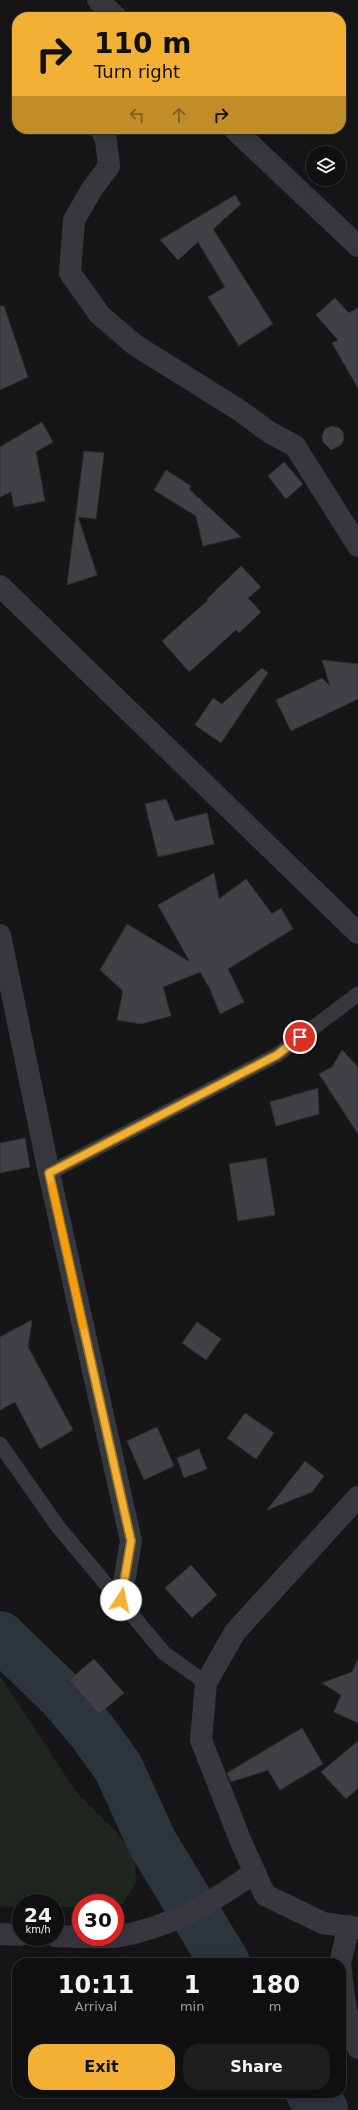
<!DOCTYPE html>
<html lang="en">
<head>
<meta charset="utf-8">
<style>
	:root { --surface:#101012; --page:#1e1e20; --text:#f1f3f6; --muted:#9c9d9f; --line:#303032; --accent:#f2b134 }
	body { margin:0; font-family:"DejaVu Sans",sans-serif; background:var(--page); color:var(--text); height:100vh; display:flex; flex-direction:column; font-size:15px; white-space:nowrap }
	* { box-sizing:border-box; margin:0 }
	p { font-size:13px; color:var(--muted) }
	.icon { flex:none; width:22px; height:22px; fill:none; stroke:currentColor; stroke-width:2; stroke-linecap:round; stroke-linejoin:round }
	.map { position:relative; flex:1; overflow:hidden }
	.sheet { position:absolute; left:12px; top:1958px; width:334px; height:140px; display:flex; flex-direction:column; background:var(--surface); border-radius:16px; box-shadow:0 4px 16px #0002,0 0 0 1px var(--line) }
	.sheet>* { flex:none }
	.hud { position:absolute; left:12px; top:12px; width:334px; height:122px; border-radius:16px; box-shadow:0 4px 16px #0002,0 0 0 1px var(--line); background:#f2b134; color:#111; overflow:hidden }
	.controls { position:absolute; left:306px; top:146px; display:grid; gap:8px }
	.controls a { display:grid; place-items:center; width:40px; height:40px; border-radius:50%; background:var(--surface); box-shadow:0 4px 16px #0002,0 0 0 1px var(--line); font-size:20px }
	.speed { position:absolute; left:12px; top:1894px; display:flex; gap:8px; font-size:20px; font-weight:700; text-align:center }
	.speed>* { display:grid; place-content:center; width:52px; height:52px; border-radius:50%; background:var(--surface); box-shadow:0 4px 16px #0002,0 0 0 1px var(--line); line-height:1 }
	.speed small { font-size:10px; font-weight:400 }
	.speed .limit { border:6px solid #d22; background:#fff; color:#111 }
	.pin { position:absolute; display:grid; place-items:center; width:34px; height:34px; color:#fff; margin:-17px; border:2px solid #fff; border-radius:50%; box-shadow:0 1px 4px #0007 }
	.me { position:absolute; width:44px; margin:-22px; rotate:10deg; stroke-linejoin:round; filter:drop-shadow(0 0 3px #0008) }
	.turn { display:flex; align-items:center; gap:14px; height:84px; padding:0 16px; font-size:18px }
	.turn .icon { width:52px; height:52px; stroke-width:2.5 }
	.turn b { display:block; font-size:28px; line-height:34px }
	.lanes { display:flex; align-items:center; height:38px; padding:0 16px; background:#0003; justify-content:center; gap:20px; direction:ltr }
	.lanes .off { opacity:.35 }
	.eta { display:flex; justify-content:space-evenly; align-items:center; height:68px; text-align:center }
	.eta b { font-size:24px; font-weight:600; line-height:28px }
	.cta { display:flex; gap:8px; margin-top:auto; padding:8px 16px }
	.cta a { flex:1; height:46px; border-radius:16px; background:var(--accent); color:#111; font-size:16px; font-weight:600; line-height:46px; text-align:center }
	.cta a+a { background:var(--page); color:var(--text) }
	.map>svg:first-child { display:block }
</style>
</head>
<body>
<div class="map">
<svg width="358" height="2110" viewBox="0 0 358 2110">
	<rect width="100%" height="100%" fill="#161618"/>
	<path fill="#1e261f" d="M0 1676 77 1793 117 1833 135 1857 136 1882 123 1904 81 1903V1907H55V1903H21V1907L0 1906Z"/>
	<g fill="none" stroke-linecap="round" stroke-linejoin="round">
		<path stroke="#2c353c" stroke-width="50" d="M0 1636 62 1696 91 1730 118 1767 152 1842 225 1963
			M311 2093 323 2110"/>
	</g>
	<path fill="#404145" stroke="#303034" d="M235 195 241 204 213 229 273 324 239 346 208 297 225 287 198 242 178 260 160 240Z
		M335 298 349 313 358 308V388L332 343 338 340 316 315Z
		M0 306H4L28 377 0 390Z
		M42 422 53 442 36 452 45 501 14 507 11 492 0 497V447Z
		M332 426 339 428 343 432 344 439 341 445 331 450 323 442 322 436 325 429Z
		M84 451 104 453 96 519 78 517 97 575 67 585Z
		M284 462 303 484 286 499 268 476Z
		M166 470 191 486 189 489 241 537 203 546 196 516 154 490Z
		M241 566 261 587 248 598 261 612 239 633 236 630 189 672 162 641 208 600 207 599Z
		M322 660 358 664V699L291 731 276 700 322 678 330 686Z
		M262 668 268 673 221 743 195 725 213 698 222 704Z
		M166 799 175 821 207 813 214 844 158 857 145 804Z
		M214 873 219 899 246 879 272 914 281 908 293 929 228 969 244 1002 220 1014 210 989 200 972 163 987 171 1016 141 1024 117 1020 123 991 100 970 127 924 190 962 158 905Z
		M342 1050 358 1067V1134L319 1074 332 1067Z
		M318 1088 319 1114 276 1126 270 1102Z
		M25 1138 30 1167 0 1173V1143Z
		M266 1158 275 1215 238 1221 229 1164Z
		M32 1320 28 1347 73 1430 40 1449 15 1402 0 1410V1337Z
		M197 1322 221 1339 206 1360 182 1343Z
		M245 1413 274 1433 256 1459 227 1438Z
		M157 1427 174 1466 144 1480 127 1441Z
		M199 1449 207 1469 184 1478 177 1458Z
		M305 1461 324 1476 312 1492 267 1510Z
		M191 1565 217 1595 192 1618 165 1588Z
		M94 1659 124 1693 99 1714 69 1680Z
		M358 1659V1723L334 1712 341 1695 322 1683 352 1672Z
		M302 1728 323 1764 280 1790 268 1770 231 1782 227 1773Z
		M358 1741V1788L346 1799 321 1772Z"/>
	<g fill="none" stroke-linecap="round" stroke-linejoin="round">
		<path stroke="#37383d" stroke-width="15" d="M49 1173 277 1055 358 994
			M0 1444 59 1528 164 1653 206 1683"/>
		<path stroke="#37383d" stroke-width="22" d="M98 0 116 17
			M101 129 106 141 109 166 92 189 74 220 70 273 100 315 135 345 239 410 269 432 295 446 358 546
			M234 129 358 246
			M0 586 358 933
			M0 935 49 1173 131 1541 121 1600
			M358 1497 235 1632 206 1683 201 1740 241 1842 265 1895 323 1923 358 1928
			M0 1934 21 1935
			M55 1936 81 1937
			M81 1937H114
			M115 1937C170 1928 210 1904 255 1872
			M340 1963 349 1926
			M341 1970C343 1997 347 2023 358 2048"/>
	</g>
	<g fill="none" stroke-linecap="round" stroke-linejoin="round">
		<defs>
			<path id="route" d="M121 1600 131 1541 49 1173 277 1055 300 1037"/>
		</defs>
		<use href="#route" stroke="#9d7322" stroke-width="10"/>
		<use href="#route" stroke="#f2b134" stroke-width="7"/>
		<path stroke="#f59e0b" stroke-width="7" d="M52 1185 83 1326"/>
	</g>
</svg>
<div class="controls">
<a><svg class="icon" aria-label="layers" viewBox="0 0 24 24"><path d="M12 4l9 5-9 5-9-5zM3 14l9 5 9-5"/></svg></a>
</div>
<div class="speed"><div>24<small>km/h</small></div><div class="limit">30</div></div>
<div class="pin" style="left:300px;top:1037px;background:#d93025"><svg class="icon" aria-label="arrive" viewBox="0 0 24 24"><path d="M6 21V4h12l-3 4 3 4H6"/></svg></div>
<svg class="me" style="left:121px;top:1600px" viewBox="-20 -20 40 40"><circle r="19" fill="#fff"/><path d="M0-13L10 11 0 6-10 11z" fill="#f2b134"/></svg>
<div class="hud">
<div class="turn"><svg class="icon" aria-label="right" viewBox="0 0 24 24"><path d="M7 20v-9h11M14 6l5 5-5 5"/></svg><div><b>110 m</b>Turn right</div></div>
<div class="lanes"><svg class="icon off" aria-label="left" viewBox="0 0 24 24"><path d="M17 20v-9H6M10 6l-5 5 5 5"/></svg><svg class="icon off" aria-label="ahead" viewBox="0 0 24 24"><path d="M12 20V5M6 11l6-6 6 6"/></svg><svg class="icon" aria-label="right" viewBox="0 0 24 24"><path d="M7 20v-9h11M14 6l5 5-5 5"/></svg></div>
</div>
<section class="sheet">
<div class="eta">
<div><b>10:11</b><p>Arrival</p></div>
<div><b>1</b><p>min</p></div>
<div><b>180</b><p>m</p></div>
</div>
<div class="cta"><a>Exit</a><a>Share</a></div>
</section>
</div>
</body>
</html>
